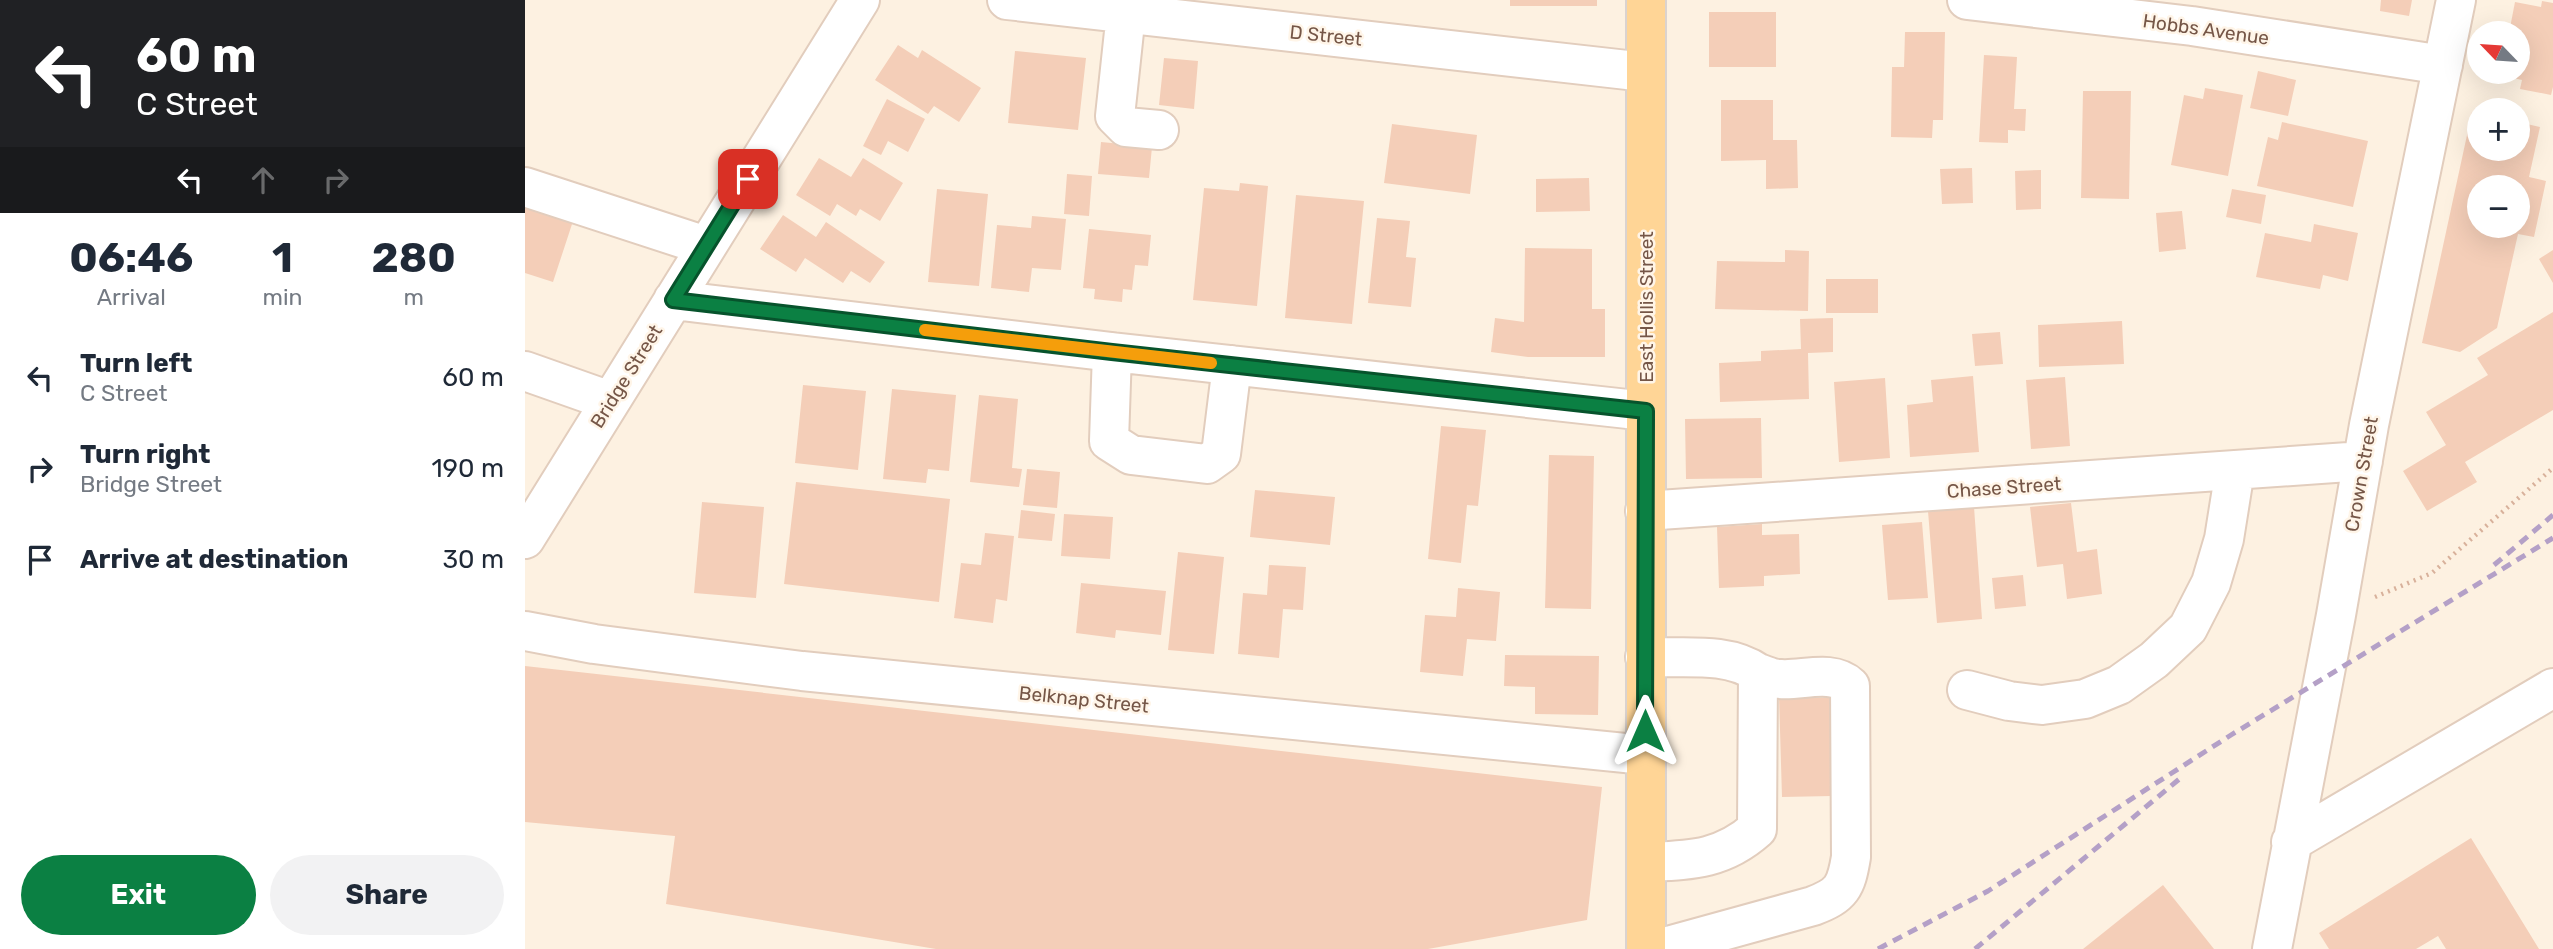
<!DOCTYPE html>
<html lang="en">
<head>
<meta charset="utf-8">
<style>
	:root { --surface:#fff; --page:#f2f2f3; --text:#1f2937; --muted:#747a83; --accent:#0b8043 }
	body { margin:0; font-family:Rubik,sans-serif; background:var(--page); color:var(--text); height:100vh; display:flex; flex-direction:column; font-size:26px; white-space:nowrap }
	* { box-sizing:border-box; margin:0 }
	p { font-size:23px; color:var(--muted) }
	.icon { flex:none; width:38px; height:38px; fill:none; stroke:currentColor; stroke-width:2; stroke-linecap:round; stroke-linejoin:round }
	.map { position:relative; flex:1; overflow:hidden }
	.panel { display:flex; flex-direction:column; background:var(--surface); width:525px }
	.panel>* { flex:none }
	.guide { background:#202124; color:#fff; overflow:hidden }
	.needle { width:46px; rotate:295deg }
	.fabs { position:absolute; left:1942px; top:21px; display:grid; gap:14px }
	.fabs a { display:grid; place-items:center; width:63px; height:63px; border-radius:50%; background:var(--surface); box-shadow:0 7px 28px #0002; font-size:35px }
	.pin { position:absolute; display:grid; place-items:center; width:60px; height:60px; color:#fff; margin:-30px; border-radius:14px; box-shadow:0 4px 10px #0006 }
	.me { position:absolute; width:77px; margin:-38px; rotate:0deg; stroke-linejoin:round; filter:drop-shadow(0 0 5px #0008) }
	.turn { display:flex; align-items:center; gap:24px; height:147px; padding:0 21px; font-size:32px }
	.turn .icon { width:91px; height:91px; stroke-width:2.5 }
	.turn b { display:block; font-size:49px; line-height:60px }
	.lanes { display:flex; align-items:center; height:66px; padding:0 21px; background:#0003; justify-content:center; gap:35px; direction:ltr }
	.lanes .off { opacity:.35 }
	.eta { display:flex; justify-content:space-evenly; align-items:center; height:119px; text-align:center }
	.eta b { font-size:42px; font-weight:700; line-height:49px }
	.button { display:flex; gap:14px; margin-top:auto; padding:14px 21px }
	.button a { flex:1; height:80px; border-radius:42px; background:var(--accent); color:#fff; font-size:28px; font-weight:700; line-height:80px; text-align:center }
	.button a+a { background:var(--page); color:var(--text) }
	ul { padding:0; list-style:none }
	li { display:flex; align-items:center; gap:21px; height:91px; padding:0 21px }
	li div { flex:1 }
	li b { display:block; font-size:26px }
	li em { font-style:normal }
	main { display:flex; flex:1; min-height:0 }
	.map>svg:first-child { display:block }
</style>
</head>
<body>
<main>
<section class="panel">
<div class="guide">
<div class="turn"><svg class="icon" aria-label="left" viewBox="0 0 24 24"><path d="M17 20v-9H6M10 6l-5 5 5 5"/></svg><div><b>60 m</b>C Street</div></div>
<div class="lanes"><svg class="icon" aria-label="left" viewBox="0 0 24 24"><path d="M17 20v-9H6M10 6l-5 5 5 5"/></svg><svg class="icon off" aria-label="ahead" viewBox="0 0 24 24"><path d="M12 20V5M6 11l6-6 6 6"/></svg><svg class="icon off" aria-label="right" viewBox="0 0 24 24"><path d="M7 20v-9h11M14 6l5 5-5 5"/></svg></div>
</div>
<div class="eta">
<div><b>06:46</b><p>Arrival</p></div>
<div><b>1</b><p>min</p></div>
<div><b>280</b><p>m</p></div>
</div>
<ul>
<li><svg class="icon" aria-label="left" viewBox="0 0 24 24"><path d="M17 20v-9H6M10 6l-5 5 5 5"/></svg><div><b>Turn left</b><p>C Street</p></div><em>60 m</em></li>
<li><svg class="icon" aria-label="right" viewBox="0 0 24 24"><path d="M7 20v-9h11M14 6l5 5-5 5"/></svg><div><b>Turn right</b><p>Bridge Street</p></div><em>190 m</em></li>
<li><svg class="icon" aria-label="arrive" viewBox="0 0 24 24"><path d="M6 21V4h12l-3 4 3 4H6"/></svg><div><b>Arrive at destination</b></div><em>30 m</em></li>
</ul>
<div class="button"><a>Exit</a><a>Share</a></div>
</section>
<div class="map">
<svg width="2028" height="949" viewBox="0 0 2028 949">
	<rect width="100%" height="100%" fill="#fdf1e1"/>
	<path fill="#f4ceb8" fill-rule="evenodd" d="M985 0H1072V6H985Z
		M1856 0H1887L1884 16 1855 11Z
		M2017 1 2028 3V87L2026 95 1995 89 1997 80 1975 75V72H1993V33H1984L1990 2 2016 7Z
		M1184 12H1251V67H1184Z
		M1380 32H1420L1418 120H1408L1407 138 1366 137 1367 67H1379Z
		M373 45 393 58 397 50 456 88 434 122 409 106 403 114 350 80Z
		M490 51 561 58 553 130 483 123Z
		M1459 55 1492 57 1489 109H1501L1500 131 1483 130V143L1454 142Z
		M639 58 673 61 669 109 634 105Z
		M1733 71 1771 80 1763 116 1725 108Z
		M1680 88 1718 95 1703 176 1646 165 1659 95 1678 99Z
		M1558 91H1606L1604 199 1556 198Z
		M362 99 400 119 383 152 363 141 356 155 338 146Z
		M1196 100H1248V140H1272L1273 188 1241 189V160L1196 161Z
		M1947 112 1955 114V149H1993V122L2015 127 2004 177 2021 181 2009 237 1993 234 1972 328 1935 352 1897 343ZM1955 187H1993V226H1955Z
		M1757 122 1843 141 1828 207 1732 186 1743 137 1753 140Z
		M867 124 952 135 945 194 859 183Z
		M576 142 627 147 624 178 573 174Z
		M294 158 326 177 338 158 378 183 355 221 335 209 331 216 312 204 305 216 271 195Z
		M1447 168 1448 203 1417 204 1415 169Z
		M1516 170V209L1491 210 1490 171Z
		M542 174 567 176 564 216 539 214Z
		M1064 178 1065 211 1011 212V179Z
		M715 183 743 186 732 306 668 300 679 188 714 191Z
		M412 189 463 194 454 286 403 282Z
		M1707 189 1741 195 1736 224 1701 217Z
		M771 195 839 201 827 324 760 318Z
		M0 203 49 218 28 282 0 273Z
		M1657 211 1661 249 1634 252 1631 213Z
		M258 215 291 237 301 222 360 262 345 283 326 271 318 283 280 258 271 272 235 249Z
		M507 216 541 219 536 270 507 268 504 292 466 288 472 225 506 228Z
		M852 218 885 221 881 257 891 258 886 307 843 303Z
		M1789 224 1833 233 1823 281 1798 275 1795 289 1731 277 1740 233 1786 242Z
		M564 229 626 235 623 266 610 265 607 290 598 289 597 302 569 299 570 289 558 288Z
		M1000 248 1067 249V309H1080V357H1003L966 352 970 318 999 322Z
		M1260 250 1284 251 1283 311 1190 309 1192 261 1260 262Z
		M2028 250V283L2014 259Z
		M1301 279H1353V313H1301Z
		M2028 312V410L1940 462 1952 482 1902 511 1878 471 1921 445 1901 412 1963 375 1952 358Z
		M1308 318V352L1283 353 1284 399 1195 402 1194 363 1236 361V351L1276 349 1275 319Z
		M1597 321 1599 364 1514 367 1513 325Z
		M1475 332 1478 364 1450 366 1447 334Z
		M1448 376 1454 452 1385 457 1382 405 1408 402 1406 380Z
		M1540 377 1545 446 1506 449 1501 380Z
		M1360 378 1365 458 1314 462 1309 382Z
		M278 385 341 391 333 470 270 463Z
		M367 389 431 395 424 471 403 469 401 483 358 479Z
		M454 395 493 399 487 468 497 469 494 487 445 482Z
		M1236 418 1237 478 1161 479 1160 419Z
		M916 426 961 430 953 506 942 505 936 563 903 559Z
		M1024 455 1069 456 1066 609 1020 608Z
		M502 469 535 472 532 508 498 505Z
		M271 482 425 499 414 602 259 584Z
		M730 490 810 497 805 545 725 537Z
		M177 502 239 507 231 598 169 593Z
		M1546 503 1552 552 1572 549 1577 594 1542 599 1538 564 1512 567 1505 507Z
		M1449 507 1457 619 1412 623 1403 511Z
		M496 510 530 514 527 541 493 538Z
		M539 514 588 517 585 559 536 556Z
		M1397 522 1403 598 1363 600 1357 525Z
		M1237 524V535L1274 534 1275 574 1239 576V586L1194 588 1192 527Z
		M460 533 489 536 482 601 471 599 468 623 429 618 436 563 456 565Z
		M653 552 699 557 689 654 643 650Z
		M744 565 781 567 778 610 758 609 754 658 713 654 718 593 742 595Z
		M1498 575 1501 606 1470 609 1467 578Z
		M556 583 641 591 636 635 591 630 590 638 551 633Z
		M933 588 975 592 971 641 942 639 938 676 895 672 900 615 931 617Z
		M980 655 1074 656 1073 715 1010 714V687L979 686Z
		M0 666 1077 787 1062 920 903 949H411L141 904 150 836 0 822Z
		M1291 686V698L1305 697 1307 796 1257 797 1254 696Z
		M1946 838 2014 949H1921L1913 936 1891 949H1804L1794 933Z
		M1638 885 1689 949H1558Z"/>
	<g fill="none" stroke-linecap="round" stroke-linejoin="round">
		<defs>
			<path id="minor" d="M482 0 1120 72
				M1442 0 1667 26 1918 65
				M601 13 590 116 601 127 634 130
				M0 187 181 246
				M148 300 587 352 1121 411
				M587 352 584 441 606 455 682 464 696 454 707 365
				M0 371 85 401
				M1120 511 1838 461
				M0 539 335 0
				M0 631 69 644 277 671 1120 755
				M1120 657C1157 659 1202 651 1233 673L1232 829C1197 860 1166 860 1122 862
				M1442 690 1484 701 1517 705 1560 699 1594 685 1629 660 1663 628 1686 583 1699 539 1710 470
				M1766 842 2028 688
				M1132 949 1288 906C1317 895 1321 887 1326 857L1325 686C1307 669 1277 681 1255 679 1247 679 1240 675 1233 673
				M1747 949 1811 615 1844 425 1931 0"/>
			<path id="major" d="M1121 949V0"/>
		</defs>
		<use href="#minor" stroke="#e2cdbd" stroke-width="42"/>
		<use href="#major" stroke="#dbd3cf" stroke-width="42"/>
		<path stroke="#d8b19b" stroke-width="4.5" stroke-dasharray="2 5" stroke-linecap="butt" d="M1850 597 1907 573 2028 468"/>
		<use href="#minor" stroke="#fff" stroke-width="38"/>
		<use href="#major" stroke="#ffd596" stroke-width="38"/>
		<path stroke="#b4a0c7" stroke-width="5" stroke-dasharray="10 7" stroke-linecap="butt" d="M1969 565 2028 515
			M1353 949 1463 891 1706 735 2028 538
			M1450 949 1658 776"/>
	</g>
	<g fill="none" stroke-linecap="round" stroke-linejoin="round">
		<defs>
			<path id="route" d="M223 179 148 300 587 352 1121 411 1120 731"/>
		</defs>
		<use href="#route" stroke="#07532c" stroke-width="18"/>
		<use href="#route" stroke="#0b8043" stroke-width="12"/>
		<path stroke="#f59e0b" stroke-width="12" d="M400 330 686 363"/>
	</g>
	<g text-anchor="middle" stroke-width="5" stroke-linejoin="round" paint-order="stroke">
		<g font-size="19" fill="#755647" stroke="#fff5e8">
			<text transform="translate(1681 29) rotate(8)" y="7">Hobbs Avenue</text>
			<text transform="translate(801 35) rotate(6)" y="7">D Street</text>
			<text transform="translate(1121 307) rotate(-90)" y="7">East Hollis Street</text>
			<text transform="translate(101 376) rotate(-58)" y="7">Bridge Street</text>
			<text transform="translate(1836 474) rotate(-80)" y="7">Crown Street</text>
			<text transform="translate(1479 487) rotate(-4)" y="7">Chase Street</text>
			<text transform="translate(559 699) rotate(6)" y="7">Belknap Street</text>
		</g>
	</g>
</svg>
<div class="fabs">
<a><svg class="needle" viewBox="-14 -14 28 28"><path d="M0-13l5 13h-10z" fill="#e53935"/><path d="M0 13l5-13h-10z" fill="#747a83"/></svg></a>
<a>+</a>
<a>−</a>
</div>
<div class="pin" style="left:223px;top:179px;background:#d93025"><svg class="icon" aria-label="arrive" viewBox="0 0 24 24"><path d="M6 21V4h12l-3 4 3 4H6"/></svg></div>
<svg class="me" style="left:1120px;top:731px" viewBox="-20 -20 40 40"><path d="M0-17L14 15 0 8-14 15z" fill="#0b8043" stroke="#fff" stroke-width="4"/></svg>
</div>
</main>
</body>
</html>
